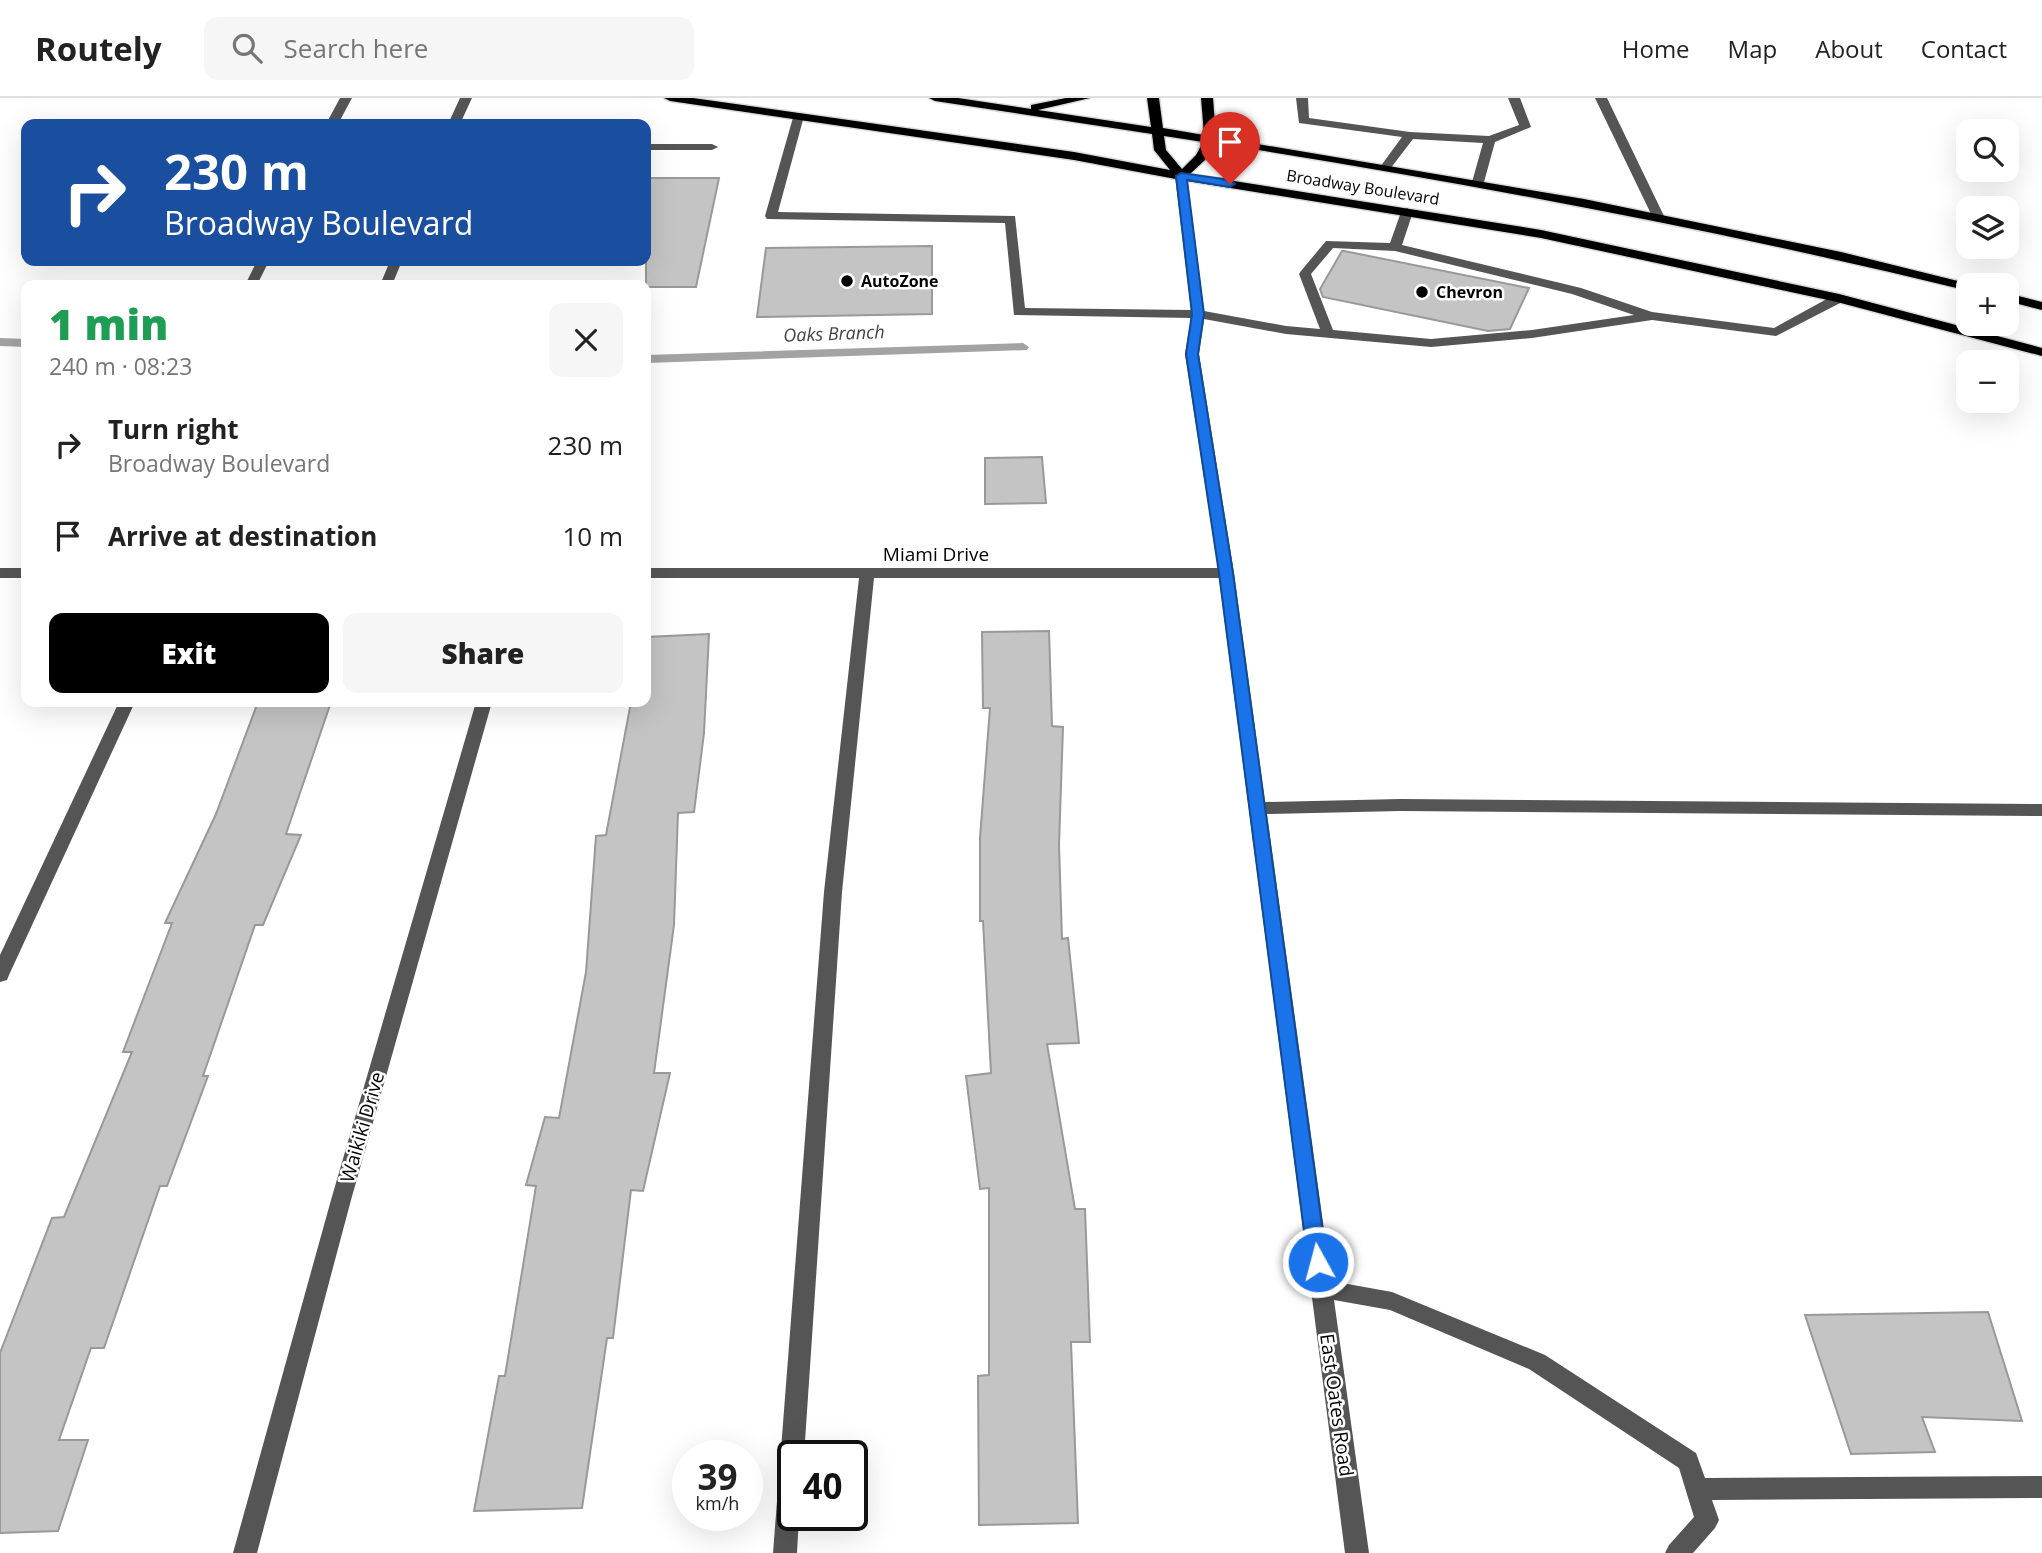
<!DOCTYPE html>
<html lang="en">
<head>
<meta charset="utf-8">
<style>
	:root { --surface:#fff; --page:#f6f6f6; --text:#222; --muted:#767676; --line:#e0e0e0; --accent:#000 }
	body { margin:0; font-family:"Open Sans",sans-serif; background:var(--page); color:var(--text); height:100vh; display:flex; flex-direction:column; font-size:26px; white-space:nowrap }
	* { box-sizing:border-box; margin:0 }
	p { font-size:23px; color:var(--muted) }
	.icon { flex:none; width:38px; height:38px; fill:none; stroke:currentColor; stroke-width:2; stroke-linecap:round; stroke-linejoin:round }
	.map { position:relative; flex:1; overflow:hidden }
	.drawer { position:absolute; left:21px; top:182px; width:630px; height:427px; display:flex; flex-direction:column; background:var(--surface); border-radius:14px; box-shadow:0 7px 28px #0002 }
	.drawer>* { flex:none }
	.top-card { position:absolute; left:21px; top:21px; width:630px; height:147px; border-radius:14px; box-shadow:0 7px 28px #0002; background:#1a4fa0; color:#fff; overflow:hidden }
	.controls { position:absolute; left:1956px; top:21px; display:grid; gap:14px }
	.controls a { display:grid; place-items:center; width:63px; height:63px; border-radius:14px; background:var(--surface); box-shadow:0 7px 28px #0002; font-size:35px }
	.speed { position:absolute; left:672px; top:1342px; display:flex; gap:14px; font-size:35px; font-weight:700; text-align:center }
	.speed>* { display:grid; place-content:center; width:91px; height:91px; border-radius:50%; background:var(--surface); box-shadow:0 7px 28px #0002; line-height:1 }
	.speed small { font-size:18px; font-weight:400 }
	.speed .limit { border:4px solid #111; border-radius:10px; background:#fff; color:#111 }
	.pin { position:absolute; display:grid; place-items:center; width:60px; height:60px; color:#fff; margin:-72px -30px; border-radius:50% 50% 50% 0; rotate:-45deg; box-shadow:0 0 7px #0007 }
	.pin .icon { rotate:45deg }
	.me { position:absolute; width:77px; margin:-38px; rotate:353deg; stroke-linejoin:round; filter:drop-shadow(0 0 5px #0008) }
	.turn { display:flex; align-items:center; gap:24px; height:147px; padding:0 28px; font-size:32px }
	.turn .icon { width:91px; height:91px; stroke-width:2.5 }
	.turn b { display:block; font-size:49px; line-height:60px }
	.round { display:grid; place-items:center; flex:none; width:74px; height:74px; border-radius:14px; background:var(--page) }
	.overview { display:flex; align-items:center; justify-content:space-between; height:119px; padding:0 28px }
	h1 { font-size:42px; font-weight:800; line-height:52px; color:#1e9e55 }
	.action { display:flex; gap:14px; margin-top:auto; padding:14px 28px }
	.action a { flex:1; height:80px; border-radius:14px; background:var(--accent); color:#fff; font-size:28px; font-weight:800; line-height:80px; text-align:center }
	.action a+a { background:var(--page); color:var(--text) }
	ul { padding:0; list-style:none }
	li { display:flex; align-items:center; gap:21px; height:91px; padding:0 28px }
	li div { flex:1 }
	li b { display:block; font-size:26px }
	li em { font-style:normal }
	header { display:flex; align-items:center; gap:42px; box-sizing:border-box; height:98px; padding:0 35px; background:var(--surface); border-bottom:2px solid var(--line) }
	header strong { font-size:33px }
	nav { display:flex; gap:38px; margin-inline-start:auto; font-size:24px }
	.search { width:490px; height:63px; background:var(--page); display:flex; align-items:center; gap:18px; box-sizing:border-box; padding:0 24px; border-radius:14px; color:var(--muted); font-size:26px }
	.map>svg:first-child { display:block }
</style>
</head>
<body>
<header>
<strong>Routely</strong>
<div class="search"><svg class="icon" aria-label="search" viewBox="0 0 24 24"><circle cx="10" cy="10" r="6"/><path d="M15 15l6 6"/></svg>Search here</div>
<nav><a>Home</a><a>Map</a><a>About</a><a>Contact</a></nav>
</header>
<div class="map">
<svg width="2042" height="1455" viewBox="0 0 2042 1455">
	<rect width="100%" height="100%" fill="#fff"/>
	<g fill="none" stroke-linecap="round" stroke-linejoin="round">
		<path fill="#a3a3a3" fill-rule="evenodd" d="M0 240 26 241V249L0 248Z
			M1023 245 1029 249 1027 252 646 265V257Z"/>
	</g>
	<path fill="#c4c4c4" stroke="#999" stroke-width="2" d="M646 80H719L696 189H646Z
		M932 148V216L757 219 766 150Z
		M1342 153H1344L1529 190 1510 231 1488 233 1323 199 1320 191Z
		M1042 359 1046 405 985 406V360Z
		M1049 533 1052 628 1063 629 1059 747 1062 841 1068 840 1079 945 1047 946 1075 1111H1085L1090 1244H1071L1078 1425 979 1427 978 1278 989 1277V1090L980 1091 966 978 991 975 983 823H980V740L990 610H983L982 534Z
		M709 536 704 635 694 714 678 715 674 827 654 975H670L643 1093 631 1092 613 1240H607L582 1410 474 1413 499 1278H505L536 1088 526 1087 545 1019 559 1020 586 874 596 738 606 737 631 604H646V539Z
		M258 604H331L286 736 301 737 263 827H255L203 978H208L167 1088H160L104 1250H91L59 1342H88L58 1433 0 1435V1255L52 1120 64 1119 132 954H123L172 825H165L216 716Z
		M1988 1214 2022 1323 1922 1319 1935 1354 1851 1356 1805 1217Z"/>
	<g fill="none" stroke-linecap="round" stroke-linejoin="round">
		<defs>
			<path id="major" d="M664 0H693L1074 54 1170 72 1154 52 1152 36 935 3 929 0H958L1031 11V7L1066 0H1090L1038 12 1151 29 1147 0H1159L1163 30 1204 37 1201 0H1213L1216 39 1584 101 1841 154 1974 187H1969V193C1719 132 1468 85 1214 45L1205 62 1190 76 1541 132 1839 196 2042 250V258L1837 204 1541 140 1181 82 1074 62 670 3ZM1164 38 1203 44 1196 57 1182 71 1166 52Z
				M2007 195 2042 204V212L2007 203Z"/>
		</defs>
		<use href="#major" stroke="#dbdbdb" stroke-width="3"/>
		<path fill="#555" fill-rule="evenodd" d="M340 0H352L338 26H326Z
			M460 0H472L460 26H448Z
			M1296 0H1308L1309 20 1410 34 1489 38 1519 27 1508 0H1520L1531 29 1495 44 1484 84 1478 88 1472 84 1483 45 1413 41 1390 71 1386 73 1380 69 1402 39 1299 25Z
			M1595 0H1607L1664 118 1662 121 1652 118Z
			M794 16 804 18 778 114 1015 118 1025 210 1191 212 1175 78 1181 74 1187 78 1204 213 1286 228 1320 231 1299 176 1301 173 1326 143 1390 145 1401 114 1407 110 1413 114 1402 147 1581 190 1652 214 1774 230 1834 197H1844V203L1776 238 1652 222 1532 240 1431 249 1286 236 1204 221 1199 256 1234 475 1265 704 1400 701 2042 706V718L1400 713 1267 716 1331 1183 1392 1194 1545 1257 1696 1355 1705 1380 2042 1378V1400L1712 1402 1719 1422 1715 1430 1693 1455H1665L1669 1447 1694 1419 1679 1370 1529 1271 1390 1212 1334 1202 1369 1455H1345L1219 480H874L842 794 804 1358H793V1418H799L797 1455H773L824 794 859 480H646V470H1218L1185 256 1191 220 1014 217 1005 125 767 121 765 118ZM1333 150 1395 153 1572 196 1634 217 1532 232 1431 241 1333 232 1311 176Z
			M646 46H712L718 49 712 52H646Z
			M257 163H269L257 187H245Z
			M390 163H402L392 187H380Z
			M0 470H26V480H0Z
			M119 604H135L9 877 7 882 0 884V857Z
			M476 604H492L351 1102 257 1455H233L331 1102Z"/>
		<use href="#major" fill="#000" fill-rule="evenodd"/>
	</g>
	<path fill="#1a73e8" stroke="#114b97" stroke-width="2" d="M1181 75 1230 82 1235 86 1230 89 1187 82 1204 216 1198 256 1233 475 1327 1164 1325 1170 1318 1173 1311 1170 1308 1164 1219 475 1186 256 1192 216 1176 78Z"/>
	<g fill="#000" stroke="#fff" stroke-width="2.5">
		<circle cx="847" cy="183" r="7"/>
		<circle cx="1422" cy="194" r="7"/>
	</g>
	<g text-anchor="middle" stroke-width="5" stroke-linejoin="round" paint-order="stroke">
		<g font-size="16" fill="#000" stroke="#fff">
			<text transform="translate(1363 89) rotate(9)" y="6">Broadway Boulevard</text>
		</g>
		<g font-size="16" font-weight="bold" fill="#000" stroke="#fff" text-anchor="start">
			<text x="861" y="189">AutoZone</text>
			<text x="1436" y="200">Chevron</text>
		</g>
		<g font-size="18" font-style="italic" fill="#444" stroke="#fff">
			<text transform="translate(834 236) rotate(-2)" y="6">Oaks Branch</text>
		</g>
		<g font-size="19" fill="#000" stroke="#fff">
			<text x="936" y="463">Miami Drive</text>
			<text transform="translate(362 1029) rotate(-74)" y="7">Waikiki Drive</text>
			<text transform="translate(1337 1307) rotate(82)" y="7">East Oates Road</text>
		</g>
	</g>
</svg>
<div class="controls">
<a><svg class="icon" aria-label="search" viewBox="0 0 24 24"><circle cx="10" cy="10" r="6"/><path d="M15 15l6 6"/></svg></a>
<a><svg class="icon" aria-label="layers" viewBox="0 0 24 24"><path d="M12 4l9 5-9 5-9-5zM3 14l9 5 9-5"/></svg></a>
<a>+</a>
<a>−</a>
</div>
<div class="speed"><div>39<small>km/h</small></div><div class="limit">40</div></div>
<div class="pin" style="left:1230px;top:86px;background:#d93025"><svg class="icon" aria-label="arrive" viewBox="0 0 24 24"><path d="M6 21V4h12l-3 4 3 4H6"/></svg></div>
<svg class="me" style="left:1318px;top:1164px" viewBox="-20 -20 40 40"><circle r="17" fill="#1a73e8" stroke="#fff" stroke-width="3"/><path d="M0-11L8 9 0 5-8 9z" fill="#fff"/></svg>
<div class="top-card">
<div class="turn"><svg class="icon" aria-label="right" viewBox="0 0 24 24"><path d="M7 20v-9h11M14 6l5 5-5 5"/></svg><div><b>230 m</b>Broadway Boulevard</div></div>
</div>
<section class="drawer">
<div class="overview"><div><h1>1 min</h1><p>240 m · 08:23</p></div><a class="round"><svg class="icon" aria-label="close" viewBox="0 0 24 24"><path d="M6 6l12 12M18 6L6 18"/></svg></a></div>
<ul>
<li><svg class="icon" aria-label="right" viewBox="0 0 24 24"><path d="M7 20v-9h11M14 6l5 5-5 5"/></svg><div><b>Turn right</b><p>Broadway Boulevard</p></div><em>230 m</em></li>
<li><svg class="icon" aria-label="arrive" viewBox="0 0 24 24"><path d="M6 21V4h12l-3 4 3 4H6"/></svg><div><b>Arrive at destination</b></div><em>10 m</em></li>
</ul>
<div class="action"><a>Exit</a><a>Share</a></div>
</section>
</div>
</body>
</html>
